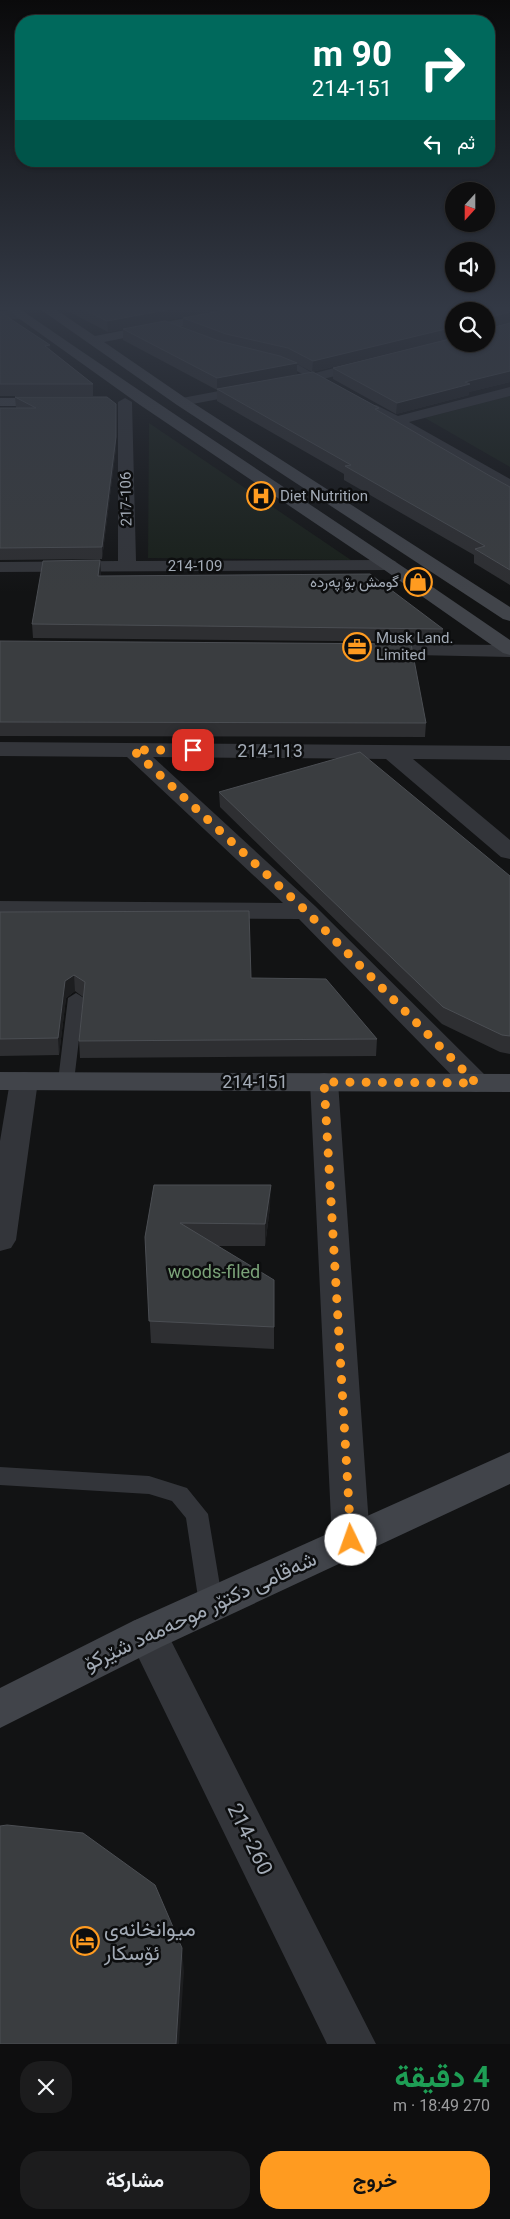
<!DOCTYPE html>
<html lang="ar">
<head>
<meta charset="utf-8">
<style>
	:root { --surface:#0e0e0f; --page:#1c1c1d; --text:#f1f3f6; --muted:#9b9c9e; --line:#2e2e2f; --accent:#ff9b20 }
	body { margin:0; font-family:Roboto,Vazirmatn,sans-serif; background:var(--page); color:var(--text); direction:rtl; height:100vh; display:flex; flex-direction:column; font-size:19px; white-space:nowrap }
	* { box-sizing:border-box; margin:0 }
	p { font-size:16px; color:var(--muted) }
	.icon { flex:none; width:28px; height:28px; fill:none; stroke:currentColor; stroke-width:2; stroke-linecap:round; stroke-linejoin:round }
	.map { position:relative; height:2044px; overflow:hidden; direction:ltr }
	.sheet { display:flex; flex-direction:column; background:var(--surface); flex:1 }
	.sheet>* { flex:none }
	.top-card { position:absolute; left:15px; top:15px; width:480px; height:152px; border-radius:20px; box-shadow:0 1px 4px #0004,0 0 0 1px var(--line); direction:rtl; background:#00695c; color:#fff; overflow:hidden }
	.needle { width:32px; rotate:201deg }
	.controls { position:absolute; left:445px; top:182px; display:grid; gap:10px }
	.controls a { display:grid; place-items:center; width:50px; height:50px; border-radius:50%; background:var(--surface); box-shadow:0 1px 4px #0004,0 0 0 1px var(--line); font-size:25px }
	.pin { position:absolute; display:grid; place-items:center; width:42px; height:42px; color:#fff; margin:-21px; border-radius:10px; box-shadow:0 2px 8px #0006 }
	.me { position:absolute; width:55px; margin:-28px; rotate:357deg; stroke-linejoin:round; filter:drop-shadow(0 0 4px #0008) }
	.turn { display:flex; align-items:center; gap:18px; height:105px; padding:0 20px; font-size:22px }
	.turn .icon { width:65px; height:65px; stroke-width:2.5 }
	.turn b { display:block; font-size:35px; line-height:42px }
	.then { display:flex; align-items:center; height:48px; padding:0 20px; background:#0003; gap:10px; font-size:19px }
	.round { display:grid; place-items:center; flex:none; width:52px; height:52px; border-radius:20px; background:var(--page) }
	.summary { display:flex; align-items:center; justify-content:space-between; height:85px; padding:0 20px }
	h1 { font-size:30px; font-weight:700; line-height:38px; color:#1e9e55 }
	.action { display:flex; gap:10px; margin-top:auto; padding:10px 20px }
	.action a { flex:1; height:58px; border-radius:20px; background:var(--accent); color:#111; font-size:20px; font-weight:700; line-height:58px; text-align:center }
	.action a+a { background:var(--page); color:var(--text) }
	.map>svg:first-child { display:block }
</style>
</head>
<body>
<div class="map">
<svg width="510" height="2044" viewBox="0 0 510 2044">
	<rect width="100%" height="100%" fill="#121314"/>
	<path fill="#181f19" d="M510 396V467L425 418Z
		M149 423 351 560 148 558Z"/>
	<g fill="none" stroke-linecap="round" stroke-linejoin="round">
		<path fill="#33353a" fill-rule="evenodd" d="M276 358 299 365 319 377 312 379 293 369 273 363V359Z
			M76 993 84 998 74 1081 72 1085H60L58 1081 68 998Z
			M0 1467 149 1476 187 1488 208 1514 223 1604 219 1611 211 1614 203 1611 199 1604 186 1518 172 1501 149 1494 0 1485Z"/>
		<path fill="#33353a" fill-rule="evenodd" d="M0 311H21L28 315 21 319H0Z
			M370 359 375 360 377 363 375 366 315 381 182 406 175 402 182 398 315 373Z
			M510 387V396L409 422 510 479V491L368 410 376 405 398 416Z
			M125 398 132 402 136 561 389 560 395 561 398 565 395 569 389 570 0 572V562L118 561V402Z
			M374 644 510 645V657L367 654 364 650 367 646Z
			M0 742 510 746V760L413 759 510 840V859L501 857 386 759 153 757 315 906 486 1076 490 1083 486 1090 476 1092 466 1090 299 919 0 917V901L283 903 127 757 0 756Z
			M24 1072 34 1074 38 1081 16 1240 11 1248 0 1251V1141L10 1081 14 1074Z
			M324 1073 334 1075 338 1082 370 1540 364 1551 351 1556 338 1551 332 1540 310 1082 314 1075Z
			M147 1616 161 1621 376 2044H327L127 1634 133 1621Z"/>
		<path fill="#41444a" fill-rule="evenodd" d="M3 307H17C180 420 347 527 510 640V655L503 653 383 569 140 405Z
			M37 307H52L95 336 242 307H266L260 311 104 342 187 399 510 607V621L503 619 177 405Z
			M0 398H54L61 402 54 406H0Z
			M0 1072 510 1074V1092L0 1090Z
			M510 1452V1484L161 1647 0 1728V1688L133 1621Z"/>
	</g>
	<path fill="#2e2f32" d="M60 307H234L108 332Z
		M510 307V323L454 311V337L312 372 297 364V374L246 384 378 411 490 476 510 487V585L474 563V555L344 480V474L217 401V390L123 340V329L183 328V318Z
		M0 312 50 345V350L93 384V396H0Z
		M510 323V382L469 392V395L396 414 333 379V368Z
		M15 397 116 415V448L102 559 0 560V408H16Z
		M101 573 100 576 443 629 442 642 33 638 32 624Z
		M0 641 426 723 425 737 0 736Z
		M219 792 510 876V1054L500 1052 442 1024 220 807Z
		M0 912 251 978 377 1039 376 1056 80 1058 79 1041 83 997 75 991 66 998 59 1055 0 1056Z
		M154 1185 270 1207 265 1246H217L274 1280V1349L151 1343 145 1237Z"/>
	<path fill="#1d1e20" d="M182 307H234L108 332 107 321Z
		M510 312V322L486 328V318Z
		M454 327V337L312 372 313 361Z
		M50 345 51 357 45 346Z
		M297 363V374L217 390V378Z
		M510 371V382L469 392V395L396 414 397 403 465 382Z
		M116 404V448L102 559V547Z
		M100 560 101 573 99 589 98 576Z
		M74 975 75 991 66 998 59 1055 58 1038 65 981Z
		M271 1185 270 1207 265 1246V1224Z
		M182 1948 184 1972 179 2044H176Z"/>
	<path fill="#3a3d40" stroke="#4b4e53" d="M79 307H182L107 321Z
		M240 307H510V312L486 318V319V311H454V327L313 361 288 348 226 334 183 318Z
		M0 312 50 345 45 346 93 384H0Z
		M165 321 219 341 280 356 297 363 217 378 123 329Z
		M510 323V371L465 382 470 384 397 403 333 368 454 338V344H486V329H487Z
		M313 372 379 408 375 409 490 476 510 487V570L475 549 485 546 345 466 351 465 217 389Z
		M15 397H107L116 404V437L102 547 0 548V408H36Z
		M100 560 98 576 370 574 443 629 32 624 43 561Z
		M0 641 411 644 426 723 0 722Z
		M360 752 510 876V1036L502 1035 443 1007 219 792Z
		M249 911 251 978 326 979 377 1039 79 1041 85 982 74 975 65 981 58 1038 0 1039V912Z
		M154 1185H271L265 1224 180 1223 274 1280V1327L149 1321 145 1237Z
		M7 1825 83 1833 155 1885 182 1948 176 2044H0V1826Z"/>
	<linearGradient id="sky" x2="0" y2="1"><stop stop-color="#0a0a0b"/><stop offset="0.52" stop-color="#333945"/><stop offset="1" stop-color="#333945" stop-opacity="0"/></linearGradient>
	<rect width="510" height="593" fill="url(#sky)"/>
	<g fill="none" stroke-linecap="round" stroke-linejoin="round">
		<path stroke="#ff9b20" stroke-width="9" stroke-dasharray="0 16.2" d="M193 750H133L306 911 476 1083 324 1082 351 1540"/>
	</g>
	<defs>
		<symbol id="hospital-ring" viewBox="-11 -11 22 22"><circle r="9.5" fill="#0d0e0f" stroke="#ff9b20" stroke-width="1.5"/><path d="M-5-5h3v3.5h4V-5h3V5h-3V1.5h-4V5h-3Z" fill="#ff9b20"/></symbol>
		<symbol id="shop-ring" viewBox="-11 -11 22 22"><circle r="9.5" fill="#0d0e0f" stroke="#ff9b20" stroke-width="1.5"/><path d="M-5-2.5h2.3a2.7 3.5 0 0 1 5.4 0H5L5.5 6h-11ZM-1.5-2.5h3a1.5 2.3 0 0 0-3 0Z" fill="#ff9b20"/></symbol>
		<symbol id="office-ring" viewBox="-11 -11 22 22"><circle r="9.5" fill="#0d0e0f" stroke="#ff9b20" stroke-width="1.5"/><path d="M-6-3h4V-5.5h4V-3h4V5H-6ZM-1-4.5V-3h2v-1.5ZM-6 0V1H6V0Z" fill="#ff9b20"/></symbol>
		<symbol id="hotel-ring" viewBox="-11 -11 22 22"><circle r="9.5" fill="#0d0e0f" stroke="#ff9b20" stroke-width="1.5"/><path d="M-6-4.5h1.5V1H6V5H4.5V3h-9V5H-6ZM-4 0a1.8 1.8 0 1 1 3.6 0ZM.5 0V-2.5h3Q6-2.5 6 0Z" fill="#ff9b20"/></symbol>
	</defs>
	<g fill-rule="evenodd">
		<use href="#hospital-ring" x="245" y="480" width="32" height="32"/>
		<use href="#shop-ring" x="402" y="566" width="32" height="32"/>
		<use href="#office-ring" x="341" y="631" width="32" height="32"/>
		<use href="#hotel-ring" x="69" y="1925" width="32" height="32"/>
	</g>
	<g text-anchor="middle" stroke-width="5" stroke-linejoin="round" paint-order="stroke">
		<g font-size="15" fill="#a3abb6" stroke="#0d0e0f" text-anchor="start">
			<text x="280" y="501">Diet Nutrition</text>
			<text x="399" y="587" text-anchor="end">گومش بۆ پەردە</text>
			<text x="376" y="643">Musk Land.<tspan x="376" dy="17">Limited</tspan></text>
		</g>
		<g font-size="15" fill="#a3abb6" stroke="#0d0e0f">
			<text transform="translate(126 499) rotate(-91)" y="5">217-106</text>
			<text x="195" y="571">214-109</text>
		</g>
		<g font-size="18" fill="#a3abb6" stroke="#0d0e0f">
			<text x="270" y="757">214-113</text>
			<text x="255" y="1088">214-151</text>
		</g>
		<g font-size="18" fill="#7aa278" stroke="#0d0e0f">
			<text x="214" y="1278">woods-filed</text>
		</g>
		<g font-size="21" fill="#a3abb6" stroke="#0d0e0f">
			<text transform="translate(200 1611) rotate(-25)" y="7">شەقامی دکتۆر موحەمەد شێرکۆ</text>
			<text transform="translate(250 1839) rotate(64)" y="7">214-260</text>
		</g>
		<g font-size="21" fill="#a3abb6" stroke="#0d0e0f" text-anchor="start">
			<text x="104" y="1936">میوانخانەی<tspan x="104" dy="24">ئۆسکار</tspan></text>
		</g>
	</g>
</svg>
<div class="controls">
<a><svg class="needle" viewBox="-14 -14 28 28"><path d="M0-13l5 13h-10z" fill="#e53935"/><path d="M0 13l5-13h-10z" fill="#9b9c9e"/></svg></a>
<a><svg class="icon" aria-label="sound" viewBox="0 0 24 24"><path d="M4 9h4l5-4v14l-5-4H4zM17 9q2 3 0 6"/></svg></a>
<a><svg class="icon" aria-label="search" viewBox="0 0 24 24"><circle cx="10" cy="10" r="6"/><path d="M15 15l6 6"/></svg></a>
</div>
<div class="pin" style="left:193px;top:750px;background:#d93025"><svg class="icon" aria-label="arrive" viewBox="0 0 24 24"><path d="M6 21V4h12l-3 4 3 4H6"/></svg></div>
<svg class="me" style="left:351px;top:1540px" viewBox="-20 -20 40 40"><circle r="19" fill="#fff"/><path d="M0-13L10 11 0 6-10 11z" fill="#ff9b20"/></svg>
<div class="top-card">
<div class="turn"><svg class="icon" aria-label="right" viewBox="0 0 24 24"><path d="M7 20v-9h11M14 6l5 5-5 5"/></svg><div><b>90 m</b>214-151</div></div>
<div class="then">ثم<svg class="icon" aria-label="left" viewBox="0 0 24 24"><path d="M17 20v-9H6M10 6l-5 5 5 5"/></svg></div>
</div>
</div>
<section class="sheet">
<div class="summary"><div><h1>4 دقيقة</h1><p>270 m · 18:49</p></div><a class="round"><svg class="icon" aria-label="close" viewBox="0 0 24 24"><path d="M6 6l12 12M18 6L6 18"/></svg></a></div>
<div class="action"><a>خروج</a><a>مشاركة</a></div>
</section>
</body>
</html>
